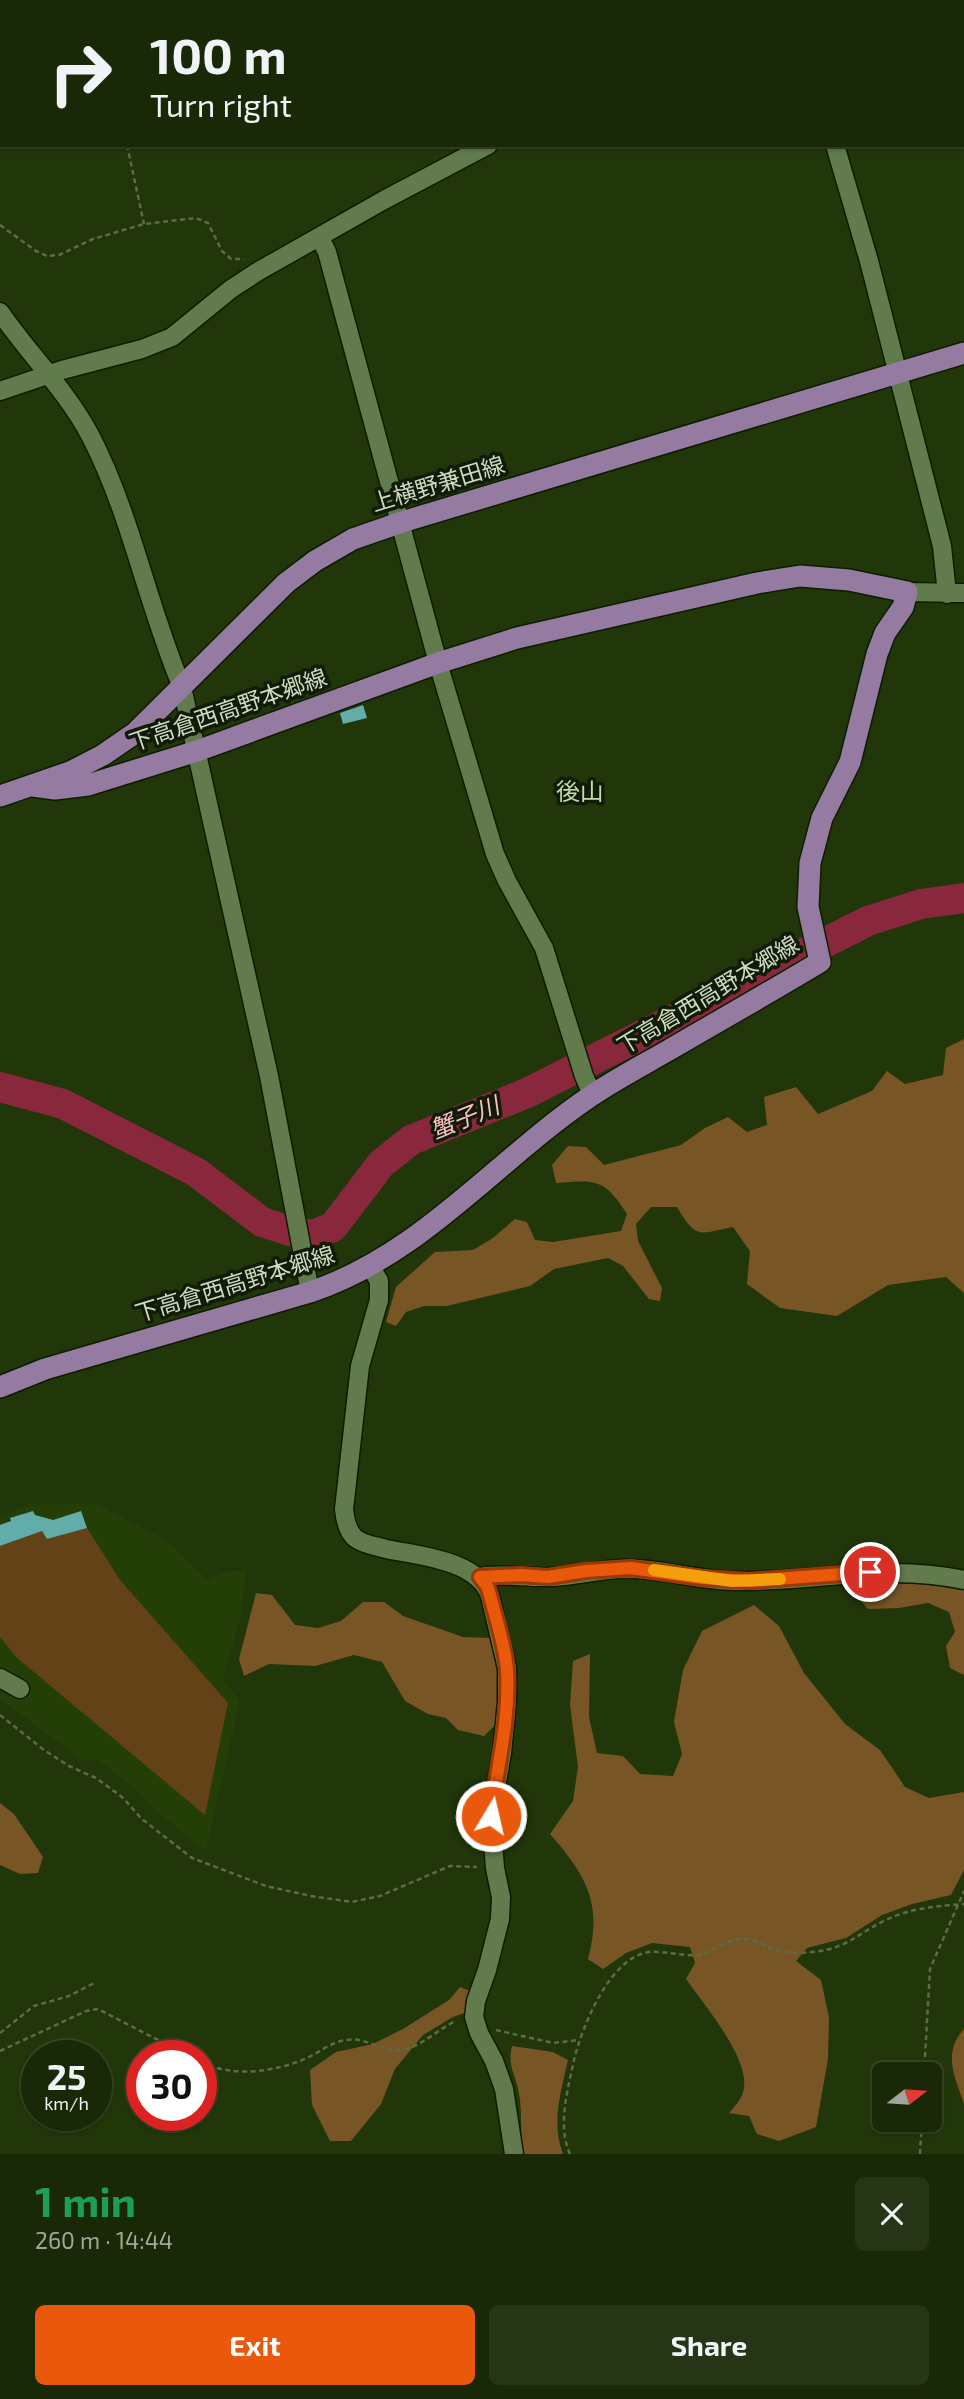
<!DOCTYPE html>
<html lang="en">
<head>
<meta charset="utf-8">
<style>
	:root { --surface:#192907; --page:#263515; --text:#f1f3f6; --muted:#9fa69b; --line:#374528; --accent:#ea580c }
	body { margin:0; font-family:"Exo 2","Noto Sans JP",sans-serif; background:var(--page); color:var(--text); height:100vh; display:flex; flex-direction:column; font-size:26px; white-space:nowrap }
	* { box-sizing:border-box; margin:0 }
	p { font-size:23px; color:var(--muted) }
	.icon { flex:none; width:38px; height:38px; fill:none; stroke:currentColor; stroke-width:2; stroke-linecap:round; stroke-linejoin:round }
	.map { position:relative; height:2154px; overflow:hidden }
	.side { display:flex; flex-direction:column; background:var(--surface); flex:1 }
	.side>* { flex:none }
	.banner { position:absolute; left:0px; top:0px; width:964px; height:147px; box-shadow:0 2px 5px #0004,0 0 0 2px var(--line); background:#192907; color:var(--text); overflow:hidden }
	.needle { width:46px; rotate:73deg }
	.tools { position:absolute; left:872px; top:2062px; display:grid; gap:14px }
	.tools a { display:grid; place-items:center; width:70px; height:70px; border-radius:10px; background:var(--surface); box-shadow:0 2px 5px #0004,0 0 0 2px var(--line); font-size:35px }
	.speed { position:absolute; left:21px; top:2040px; display:flex; gap:14px; font-size:35px; font-weight:700; text-align:center }
	.speed>* { display:grid; place-content:center; width:91px; height:91px; border-radius:50%; background:var(--surface); box-shadow:0 2px 5px #0004,0 0 0 2px var(--line); line-height:1 }
	.speed small { font-size:18px; font-weight:400 }
	.speed .limit { border:10px solid #d22; background:#fff; color:#111 }
	.pin { position:absolute; display:grid; place-items:center; width:60px; height:60px; color:#fff; margin:-30px; border:4px solid #fff; border-radius:50%; box-shadow:0 2px 7px #0007 }
	.me { position:absolute; width:77px; margin:-38px; rotate:9deg; stroke-linejoin:round; filter:drop-shadow(0 0 5px #0008) }
	.turn { display:flex; align-items:center; gap:24px; height:147px; padding:0 35px; font-size:32px }
	.turn .icon { width:91px; height:91px; stroke-width:2.5 }
	.turn b { display:block; font-size:49px; line-height:60px }
	.round { display:grid; place-items:center; flex:none; width:74px; height:74px; border-radius:10px; background:var(--page) }
	.overview { display:flex; align-items:center; justify-content:space-between; height:119px; padding:0 35px }
	h1 { font-size:42px; font-weight:700; line-height:52px; color:#1e9e55 }
	.cta { display:flex; gap:14px; margin-top:auto; padding:14px 35px }
	.cta a { flex:1; height:80px; border-radius:10px; background:var(--accent); color:#fff; font-size:28px; font-weight:700; line-height:80px; text-align:center }
	.cta a+a { background:var(--page); color:var(--text) }
	.map>svg:first-child { display:block }
</style>
</head>
<body>
<div class="map">
<svg width="964" height="2154" viewBox="0 0 964 2154">
	<rect width="100%" height="100%" fill="#213709"/>
	<path fill="#243e07" d="M31 1504H96L168 1541 208 1580 228 1571H246L241 1615 223 1681 240 1701 206 1851 156 1811 135 1789 98 1760H82L0 1699V1516Z"/>
	<path fill="#624216" d="M87 1528 120 1580 228 1703 205 1815 17 1658 0 1637V1546L42 1531 47 1539Z"/>
	<path fill="#785525" d="M964 1039V1293L946 1277 888 1285 837 1316 780 1308 747 1284 750 1251 733 1227C698 1234 697 1240 677 1207H651L636 1224 638 1241 662 1288 660 1301 649 1299 623 1266 608 1258 554 1269 530 1286 447 1306H424L406 1312 396 1326 386 1322 396 1287 435 1252 473 1250 493 1238 515 1219 527 1222 535 1240 553 1242 621 1231 627 1214C604 1178 596 1180 556 1183L552 1165 568 1146 586 1147 604 1165 681 1145 705 1128 728 1117 747 1132 767 1125 764 1097 796 1087 818 1114 872 1091 887 1071 905 1084 943 1075 946 1048Z
		M916 1580 964 1590V1675L950 1668 946 1646 955 1632 949 1612 928 1603 899 1608 868 1609 855 1594 868 1582Z
		M256 1593 272 1595 295 1625 318 1628 341 1621 363 1602H384L403 1616 463 1637 490 1638 499 1681 497 1723 484 1736 458 1730 446 1718 428 1714 405 1701 382 1662 354 1655 315 1666 269 1664 244 1676 239 1659Z
		M754 1605 779 1626 804 1673 845 1724 880 1750 905 1787 929 1798 964 1792V1870L951 1895 912 1904 882 1915 846 1938 807 1948 796 1961 821 1980 829 2017 828 2059 816 2127 779 2141 757 2134 749 2116 729 2113C733 2108 740 2101 742 2095 756 2064 703 2004 686 1979L695 1963 690 1947 652 1943 626 1953 603 1969 588 1959C603 1904 586 1875 550 1834L573 1801 578 1767 570 1705 573 1661 590 1654 589 1717 597 1753 623 1756 640 1774 673 1776 682 1754 674 1722 683 1670 702 1631Z
		M0 1803 14 1814 43 1857 38 1873 20 1874 0 1865Z
		M460 1987 470 1991 467 2012 453 2017 423 2035 395 2069 381 2104 351 2141H330L312 2105 310 2070 336 2052 373 2044 403 2029 449 2000Z
		M964 2029V2104C955 2077 942 2053 964 2029Z
		M512 2046 553 2052 568 2060C561 2091 551 2123 563 2154H524C519 2134 523 2114 519 2094 516 2074 507 2067 512 2046Z"/>
	<g fill="none" stroke-linecap="round" stroke-linejoin="round">
		<path stroke="#89283d" stroke-width="30" d="M0 1087 63 1104 196 1172 262 1222 290 1231 313 1235 333 1227 381 1164 411 1140 527 1093 868 921 921 904 964 898"/>
	</g>
	<path fill="#62aca9" d="M363 705 367 718 343 724 340 713Z
		M33 1511 35 1515 53 1520 81 1511 87 1528 47 1539 42 1531 0 1546V1525L11 1521 10 1518Z"/>
	<g fill="none" stroke-linecap="round" stroke-linejoin="round">
		<defs>
			<path id="minor" d="M415 0V2
				M763 0 764 2
				M962 61H964
				M835 145 869 261 942 546 947 594
				M320 238 327 252 438 663 495 854 507 881 544 948 584 1076 592 1094
				M0 312C29 354 67 391 91 437 132 517 147 605 182 687L269 1076 310 1292
				M0 391 62 370 142 349 172 337 231 289 257 272 384 200 488 145
				M907 592 964 593
				M370 1266 379 1281V1300L360 1366 344 1509C345 1519 347 1531 355 1538 364 1545 376 1546 386 1549 419 1556 478 1560 490 1596L507 1668V1702L502 1753 491 1816 495 1868 501 1897 500 1919 487 1970 476 2001 474 2017 479 2033 494 2061 504 2089 514 2154
				M480 1577C503 1573 526 1578 549 1577 577 1577 605 1567 634 1569 668 1570 701 1581 735 1581 812 1582 887 1563 964 1580
				M0 1678 20 1689"/>
			<path id="major" d="M0 796 70 772 103 755 135 733 286 583 315 561 353 539 402 522 964 353
				M0 1387 45 1369 310 1292C422 1255 496 1160 591 1096 616 1079 643 1065 669 1050 719 1021 770 992 820 962L808 907 810 863 822 818 850 762 877 654 885 633 903 607 907 592 849 580 800 576 757 583 517 638 438 663 197 751 88 785 55 789 33 786"/>
		</defs>
		<use href="#minor" stroke="#0c1d00" stroke-width="21"/>
		<use href="#major" stroke="#0c1d00" stroke-width="24"/>
		<path stroke="#5a6d46" stroke-width="2.5" stroke-dasharray="5 3.5" stroke-linecap="butt" d="M128 0V2
			M6 2V0
			M0 69 2 51
			M127 145 144 224
			M0 225 36 251 47 256 59 255 93 239 144 224 196 218 208 223 222 251 231 259H244
			M0 1715 44 1750 69 1766 96 1778 122 1797 142 1819 192 1858 266 1886 311 1896 352 1902 380 1896 450 1866 477 1867
			M496 2030 553 2043 579 2040
			M0 2033 34 2006 69 1996 96 1982
			M0 2051 86 2011 98 2009 189 2056
			M201 2062C234 2078 275 2072 307 2058 320 2052 331 2042 346 2040 363 2037 377 2048 393 2050 416 2053 437 2029 456 2021
			M924 2074 930 1969 964 1891
			M570 2154C557 2126 568 2089 574 2060 582 2027 610 1956 650 1952 665 1951 682 1956 697 1955 713 1953 726 1939 742 1939 755 1938 766 1947 777 1950 791 1954 806 1953 820 1951 848 1947 862 1931 886 1920 910 1908 938 1906 964 1904
			M920 2154 922 2119"/>
		<use href="#minor" stroke="#617b4c" stroke-width="18"/>
		<use href="#major" stroke="#957ba1" stroke-width="21"/>
	</g>
	<g fill="none" stroke-linecap="round" stroke-linejoin="round">
		<defs>
			<path id="route" d="M491 1816C497 1767 510 1720 507 1670 505 1645 496 1620 490 1595L487 1586 480 1577 521 1575 548 1577 586 1571 631 1568 702 1578 749 1581 870 1572"/>
		</defs>
		<use href="#route" stroke="#983908" stroke-width="18"/>
		<use href="#route" stroke="#ea580c" stroke-width="12"/>
		<path stroke="#f59e0b" stroke-width="12" d="M654 1570 732 1581 780 1579"/>
	</g>
	<g text-anchor="middle" stroke-width="7" stroke-linejoin="round" paint-order="stroke">
		<g font-size="23" fill="#cddbc2" stroke="#111b08">
			<text transform="translate(438 484) rotate(-17)" y="8">上横野兼田線</text>
			<text transform="translate(228 710) rotate(-19)" y="8">下高倉西高野本郷線</text>
			<text transform="translate(708 995) rotate(-31)" y="8">下高倉西高野本郷線</text>
			<text transform="translate(235 1284) rotate(-17)" y="8">下高倉西高野本郷線</text>
		</g>
		<g font-size="24" fill="#bfdcaa" stroke="#111b08">
			<text x="580" y="800">後山</text>
		</g>
		<g font-size="24" font-style="italic" fill="#f9c1c7" stroke="#111b08">
			<text transform="translate(465 1118) rotate(-22)" y="8">蟹子川</text>
		</g>
	</g>
</svg>
<div class="tools">
<a><svg class="needle" viewBox="-14 -14 28 28"><path d="M0-13l5 13h-10z" fill="#e53935"/><path d="M0 13l5-13h-10z" fill="#9fa69b"/></svg></a>
</div>
<div class="speed"><div>25<small>km/h</small></div><div class="limit">30</div></div>
<div class="pin" style="left:870px;top:1572px;background:#d93025"><svg class="icon" aria-label="arrive" viewBox="0 0 24 24"><path d="M6 21V4h12l-3 4 3 4H6"/></svg></div>
<svg class="me" style="left:491px;top:1816px" viewBox="-20 -20 40 40"><circle r="17" fill="#ea580c" stroke="#fff" stroke-width="3"/><path d="M0-11L8 9 0 5-8 9z" fill="#fff"/></svg>
<div class="banner">
<div class="turn"><svg class="icon" aria-label="right" viewBox="0 0 24 24"><path d="M7 20v-9h11M14 6l5 5-5 5"/></svg><div><b>100 m</b>Turn right</div></div>
</div>
</div>
<section class="side">
<div class="overview"><div><h1>1 min</h1><p>260 m · 14:44</p></div><a class="round"><svg class="icon" aria-label="close" viewBox="0 0 24 24"><path d="M6 6l12 12M18 6L6 18"/></svg></a></div>
<div class="cta"><a>Exit</a><a>Share</a></div>
</section>
</body>
</html>
